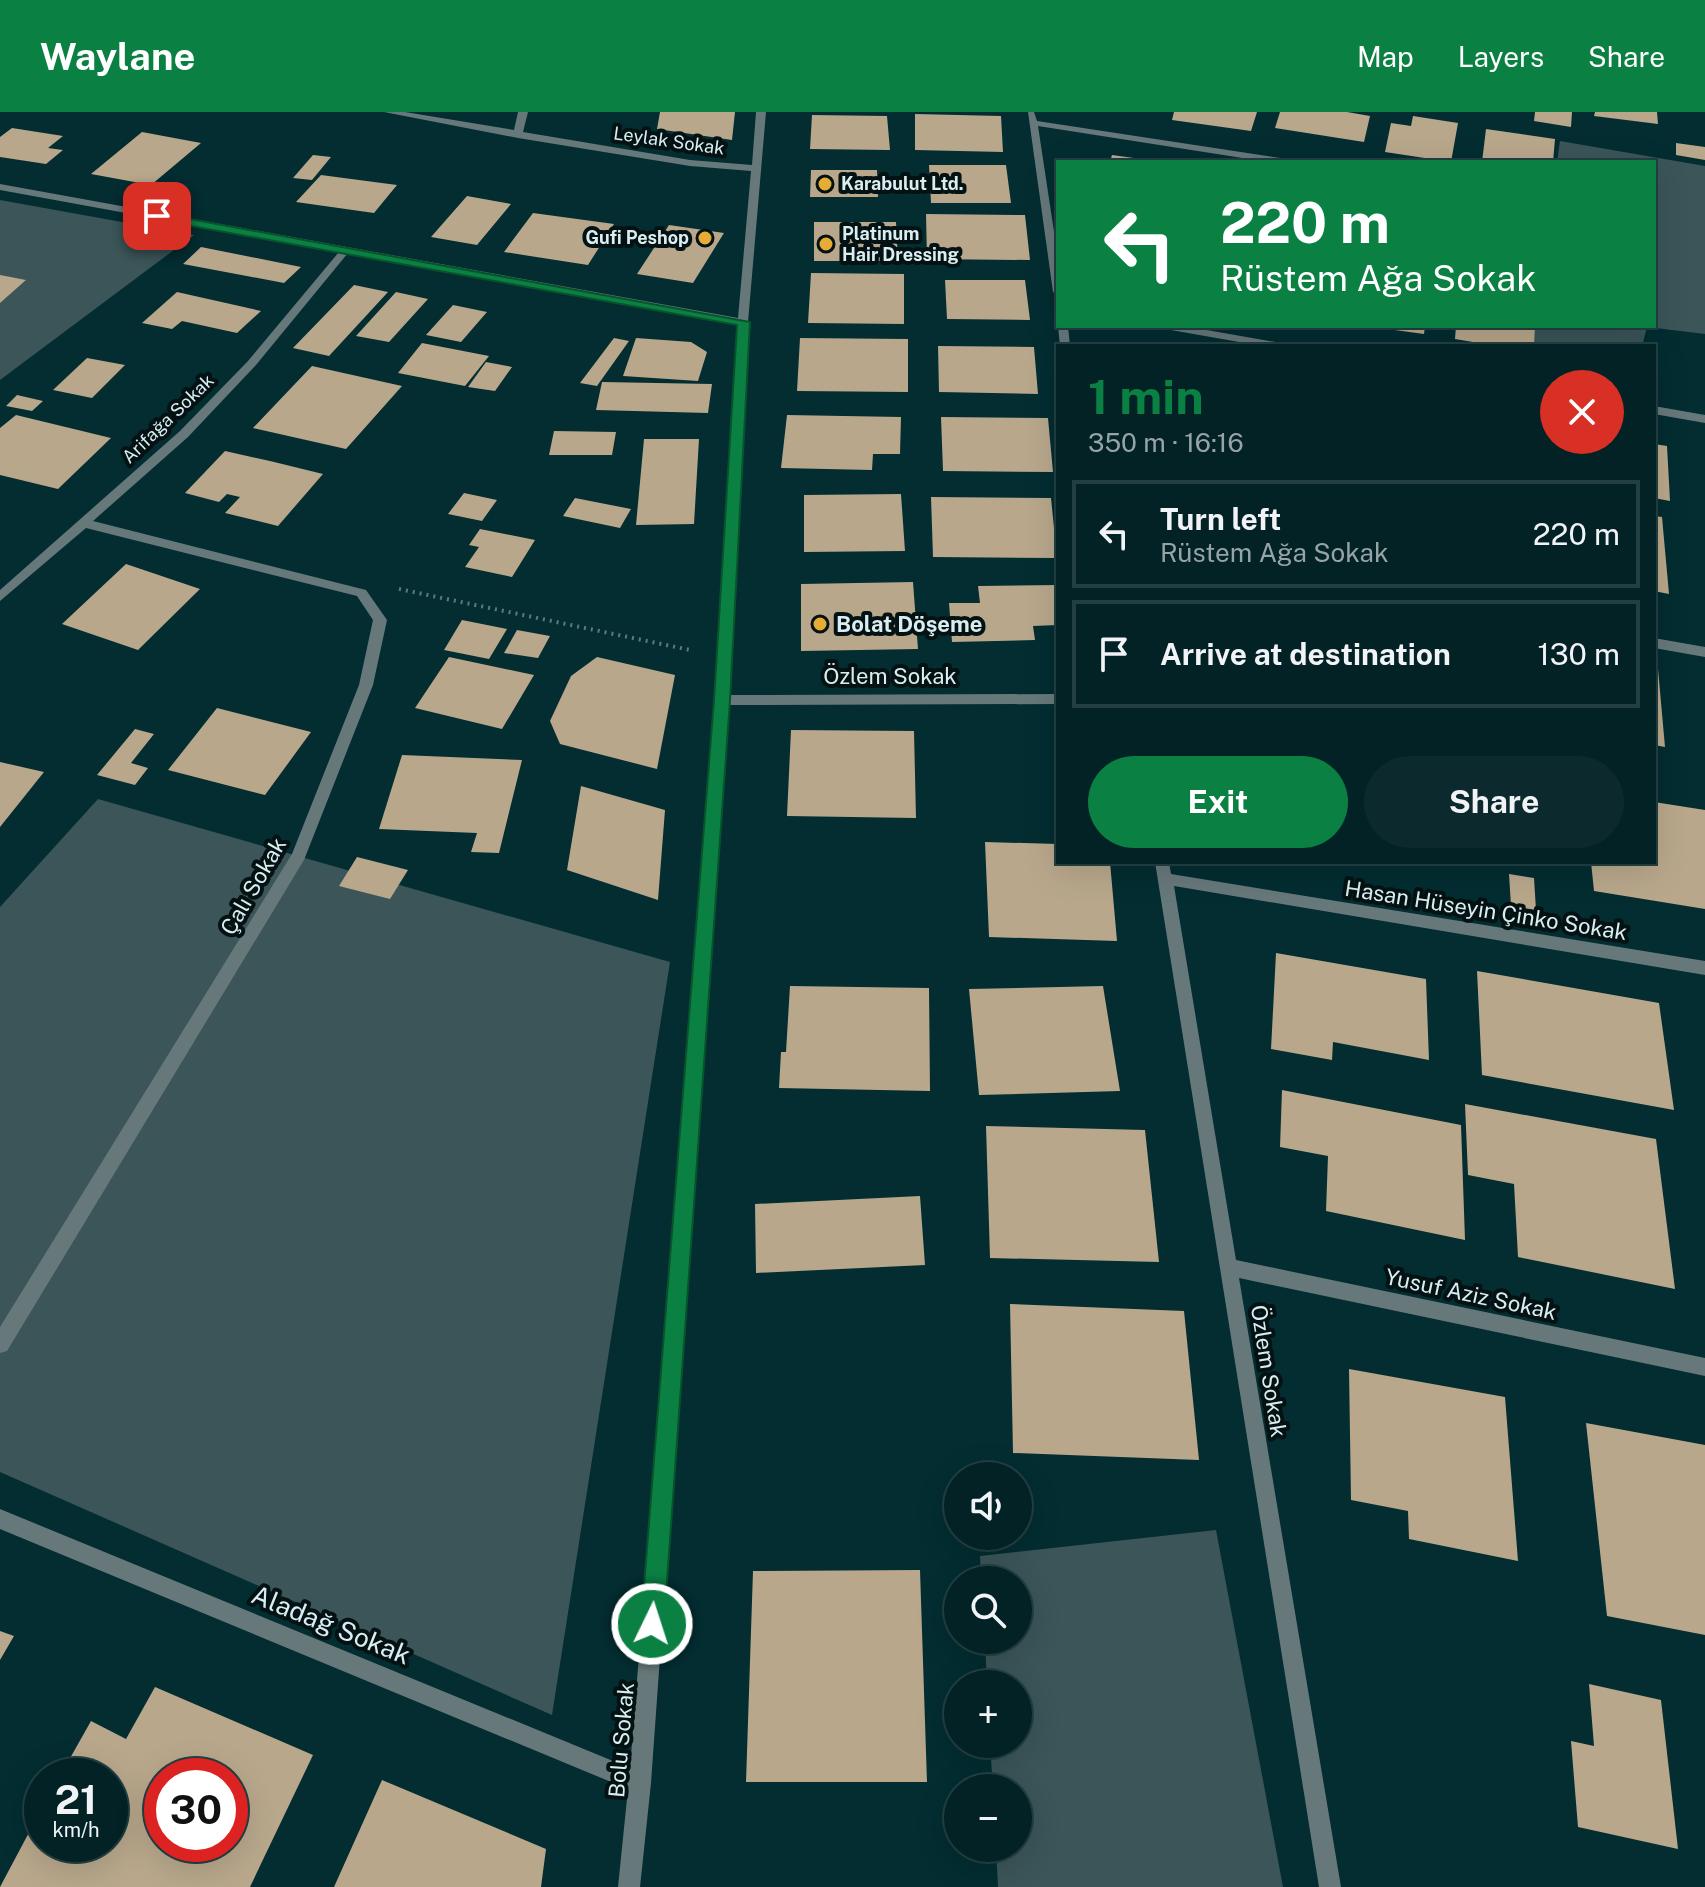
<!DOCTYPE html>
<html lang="en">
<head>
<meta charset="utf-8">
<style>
	:root { --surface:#022225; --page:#0c2a2d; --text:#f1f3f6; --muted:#96a4a7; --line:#233f42; --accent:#0b8043 }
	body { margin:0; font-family:"Public Sans",sans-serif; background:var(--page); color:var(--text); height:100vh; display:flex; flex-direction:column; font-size:30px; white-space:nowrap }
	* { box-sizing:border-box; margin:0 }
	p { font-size:26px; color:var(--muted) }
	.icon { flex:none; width:44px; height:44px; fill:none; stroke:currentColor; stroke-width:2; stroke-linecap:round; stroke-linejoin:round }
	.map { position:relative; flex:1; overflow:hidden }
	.sheet { position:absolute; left:1056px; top:232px; width:600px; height:520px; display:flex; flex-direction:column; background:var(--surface); border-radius:0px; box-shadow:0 8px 32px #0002,0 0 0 2px var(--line) }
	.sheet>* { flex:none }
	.top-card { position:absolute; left:1056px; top:48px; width:600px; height:168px; border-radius:0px; box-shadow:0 8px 32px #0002,0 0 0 2px var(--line); background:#0b8043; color:#fff; overflow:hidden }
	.fabs { position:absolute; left:944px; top:1350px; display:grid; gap:16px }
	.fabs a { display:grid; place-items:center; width:88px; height:88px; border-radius:50%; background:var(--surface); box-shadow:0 8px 32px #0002,0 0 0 2px var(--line); font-size:40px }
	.speed { position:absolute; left:24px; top:1646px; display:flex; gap:16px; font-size:40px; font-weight:700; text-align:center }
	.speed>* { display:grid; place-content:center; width:104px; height:104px; border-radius:50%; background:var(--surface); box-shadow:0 8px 32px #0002,0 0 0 2px var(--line); line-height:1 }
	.speed small { font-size:20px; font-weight:400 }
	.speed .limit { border:12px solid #d22; background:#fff; color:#111 }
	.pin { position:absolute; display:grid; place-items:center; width:68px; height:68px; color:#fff; margin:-34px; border-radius:16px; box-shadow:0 4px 12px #0006 }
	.me { position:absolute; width:88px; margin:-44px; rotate:4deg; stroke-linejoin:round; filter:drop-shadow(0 0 6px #0008) }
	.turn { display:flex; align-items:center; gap:28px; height:168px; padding:0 32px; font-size:36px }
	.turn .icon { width:104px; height:104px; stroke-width:2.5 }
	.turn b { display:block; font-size:56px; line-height:68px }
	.round { display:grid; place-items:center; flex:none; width:84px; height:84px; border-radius:42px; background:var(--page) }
	.head { display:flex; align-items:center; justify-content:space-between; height:136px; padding:0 32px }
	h1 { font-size:48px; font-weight:700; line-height:60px; color:var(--accent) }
	.button { display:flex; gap:16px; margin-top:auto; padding:16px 32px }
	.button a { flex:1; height:92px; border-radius:48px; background:var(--accent); color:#fff; font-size:32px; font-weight:700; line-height:92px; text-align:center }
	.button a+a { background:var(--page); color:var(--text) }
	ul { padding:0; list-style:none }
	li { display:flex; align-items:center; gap:24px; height:108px; margin:0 16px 12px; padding:0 16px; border:4px solid var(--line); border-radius:0px }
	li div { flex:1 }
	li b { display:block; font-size:30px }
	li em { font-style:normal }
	header { display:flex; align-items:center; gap:48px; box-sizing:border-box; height:112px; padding:0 40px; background:var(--accent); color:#fff }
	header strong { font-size:38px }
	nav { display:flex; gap:44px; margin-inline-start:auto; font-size:28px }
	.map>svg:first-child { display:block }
</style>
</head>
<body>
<header>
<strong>Waylane</strong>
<nav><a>Map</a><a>Layers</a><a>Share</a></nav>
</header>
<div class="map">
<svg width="1705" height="1775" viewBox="0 0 1705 1775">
	<rect width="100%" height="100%" fill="#032d31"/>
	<path fill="#3b5558" d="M1560 29 1705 54V222L1647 215 1642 234H1531L1534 214H1654V50H1557Z
		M0 88 194 123 0 268Z
		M98 687 670 850 552 1603 0 1360V795Z
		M1216 1418 1283 1775H998L996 1736H1018V1676H993L990 1632H1018V1572H987L985 1528H1018V1468H981L980 1444Z"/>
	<path fill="#b8a78b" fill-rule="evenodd" d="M660 0H735L732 28 657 17Z
		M1174 0H1257L1251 19 1172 8Z
		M1280 0H1347L1370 4 1364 30 1275 16Z
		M1535 0H1572L1571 15 1534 9Z
		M1595 0H1657L1658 12 1594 4Z
		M915 2 1001 4 1003 40 915 38Z
		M812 3 887 4 890 38 810 37Z
		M1413 4 1458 11 1451 50 1385 40 1391 11 1411 14Z
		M12 16 63 24 48 36 63 38 46 52 0 45V25Z
		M1486 17 1555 27 1553 50H1482Z
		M142 20 201 31 151 73 91 62Z
		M1676 31 1705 35V48L1676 43Z
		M313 43 331 45 312 68 293 66Z
		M1112 43 1148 48V50H1110Z
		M929 53H1006L1011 91H931Z
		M811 58H877L878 85H810Z
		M321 63 397 73 374 101 296 90Z
		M467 84 511 92 477 133 431 125Z
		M533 101 614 112 588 153 504 140Z
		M926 102 1025 103 1030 148 927 147Z
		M814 110H896L898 149H814Z
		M669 113 724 121 693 171 637 162Z
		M201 135 301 155 284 171 183 152Z
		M811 161 904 162V212L808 211Z
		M0 163 26 168 0 191Z
		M945 168H1025L1030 208 947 207Z
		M354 173 388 180 329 244 293 236Z
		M177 180 261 199 237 221 182 209 172 217 142 211Z
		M396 180 428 187 389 230 356 224Z
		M453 193 487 200 461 230 426 223Z
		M1380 214H1425L1424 222 1380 216Z
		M1456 214H1535L1534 234H1497L1455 227Z
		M614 226 629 229 597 274 580 271Z
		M636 226 691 230 707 240 698 269 623 264Z
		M800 226 908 227V280L797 279Z
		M422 231 489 244 465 274 398 261Z
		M938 234 1034 235 1038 282 939 280Z
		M87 246 125 253 92 286 53 278Z
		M486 250 512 255 495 279 468 275Z
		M312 254 402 274 346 337 253 316Z
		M602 270 712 272 708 301 596 298Z
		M17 283 43 289 32 299 6 294Z
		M16 303 111 326 58 377 0 363V316Z
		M787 303 901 305 900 342H873L872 358 781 356Z
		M941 305 1048 306 1053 360 943 359Z
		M554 319 616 320 612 343H549Z
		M644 327H699L694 412 636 413Z
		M1654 332 1667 334 1670 389 1654 386Z
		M225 339 270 349 323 362 278 414 225 401 240 385 227 382 219 390 185 381Z
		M464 381 497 388 482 409 448 402Z
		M901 382 905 439 804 440V383Z
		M931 385 1051 386 1057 446 933 445Z
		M575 386 631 397 620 416 563 404Z
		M1654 404 1662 405 1669 482 1654 479Z
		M480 417 535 428 512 465 465 455 479 435 469 433Z
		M126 452 200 477 138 538 62 512Z
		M913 470 918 537 801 539V472Z
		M1058 473V513L1033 514 1035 528 952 530 949 491H980L978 474Z
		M462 508 507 517 489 547 444 538Z
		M517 518 550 524 538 546 504 541Z
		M449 545 534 563 502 617 415 596Z
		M597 545 675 563 657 657 560 632 550 609 571 564Z
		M1654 556 1658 557 1665 635 1654 633Z
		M217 596 311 620 265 683 168 658Z
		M135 617 154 622 131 651 148 656 135 673 97 663Z
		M791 618 914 619 916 706 787 704Z
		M402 643 522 648 499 741 471 740 477 721 379 717Z
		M0 650 44 660 0 715Z
		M581 674 665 698 658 788 567 758Z
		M1654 690 1705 698V797L1594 779 1591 750H1654Z
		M985 730 1058 732V750H1110L1117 829 989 825Z
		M357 745 408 758 390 787 339 774Z
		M1509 762 1534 766 1536 798 1511 794Z
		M1276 841 1426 867 1429 948 1333 930 1332 948 1271 937Z
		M1477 859 1659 891 1674 998 1482 963Z
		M790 874 929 876 930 979 779 976 781 940H786Z
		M1103 874 1120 979 979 983 969 877Z
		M1282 978 1461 1013 1465 1128 1326 1099 1328 1044 1280 1035Z
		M1465 992 1656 1027 1675 1177 1518 1145 1514 1072 1468 1063Z
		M986 1014 1145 1018 1159 1150 990 1146Z
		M920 1084 925 1153 756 1161 755 1092Z
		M1010 1192 1184 1199 1199 1348 1013 1341Z
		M1349 1257 1505 1285 1518 1449 1409 1427 1408 1399 1351 1388Z
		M1586 1311 1705 1333V1523L1607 1504Z
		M920 1458 927 1670H746L753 1459Z
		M0 1519 14 1524 0 1548Z
		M1589 1572 1661 1588 1678 1737 1578 1715 1571 1629 1594 1634Z
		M155 1575 313 1643 250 1775H0L42 1696V1732H110V1664H60L91 1609 126 1627ZM162 1664H230V1732H162Z
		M382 1668 546 1737 541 1775H334Z"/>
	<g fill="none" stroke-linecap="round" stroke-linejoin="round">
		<path stroke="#5a7b7f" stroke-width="4" stroke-dasharray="2 5" stroke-linecap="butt" d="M399 477 690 538"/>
		<path fill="#67787b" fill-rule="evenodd" d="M384 0H405L514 18 518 0H528L523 20 690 48 752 53 756 0H766L748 210 729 583 1058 582V592L728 593 651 1671 640 1775H618L628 1677 0 1417V1397L630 1656 715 588 737 212 348 141 256 253 188 325 93 409 366 478 387 508 373 573 304 748 7 1239 0 1241V1215L292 742 359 573 373 508 357 484 86 416 0 489V478L180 319 248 249 339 140 0 78V72L738 206 751 59 690 54 518 26Z
			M1028 0H1034L1037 9 1287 47 1292 50H1268L1038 14 1058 146V183L1053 180Z
			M1058 214H1068L1070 234H1060Z
			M1160 214H1184L1281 231 1286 234H1262L1165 217Z
			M1654 294 1705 303V311L1654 302Z
			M1654 526 1705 535V545L1654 536Z
			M1155 750H1169L1171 762 1705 849V863L1174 774 1236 1148 1705 1246V1264L1239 1166 1341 1775H1319Z"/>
	</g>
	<path fill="#0b8043" stroke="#07532c" stroke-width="2" d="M157 101 750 210 730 588 664 1512 661 1521 652 1524 644 1521 641 1512 714 588 737 213 153 107Z"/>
	<g fill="#e6ac36" stroke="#041214" stroke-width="3">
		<circle cx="825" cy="72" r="8"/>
		<circle cx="705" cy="126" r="8"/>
		<circle cx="826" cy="132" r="8"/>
		<circle cx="820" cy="512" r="8"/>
	</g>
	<g text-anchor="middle" stroke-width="8" stroke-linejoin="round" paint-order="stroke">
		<g font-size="18" fill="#daeef1" stroke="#041214">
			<text transform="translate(669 29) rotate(8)" y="6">Leylak Sokak</text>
			<text transform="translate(168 307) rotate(-44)" y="6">Arifağa Sokak</text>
		</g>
		<g font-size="18" font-weight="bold" fill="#daeef1" stroke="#041214" text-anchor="start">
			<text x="841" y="78">Karabulut Ltd.</text>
			<text x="842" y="128">Platinum<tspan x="842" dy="21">Hair Dressing</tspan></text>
			<text x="689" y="132" text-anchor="end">Gufi Peshop</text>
		</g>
		<g font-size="22" font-weight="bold" fill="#daeef1" stroke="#041214" text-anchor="start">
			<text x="836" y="520">Bolat Döşeme</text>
		</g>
		<g font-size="22" fill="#daeef1" stroke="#041214">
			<text x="890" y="572">Özlem Sokak</text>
			<text transform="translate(253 774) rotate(-60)" y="8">Çalı Sokak</text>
			<text transform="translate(1486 798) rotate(9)" y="8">Hasan Hüseyin Çinko Sokak</text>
			<text transform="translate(1471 1182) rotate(12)" y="8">Yusuf Aziz Sokak</text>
			<text transform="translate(1269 1259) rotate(81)" y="8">Özlem Sokak</text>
			<text transform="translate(621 1628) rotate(-85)" y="8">Bolu Sokak</text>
		</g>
		<g font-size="26" fill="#daeef1" stroke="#041214">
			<text transform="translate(331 1513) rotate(22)" y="9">Aladağ Sokak</text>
		</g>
	</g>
</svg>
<div class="fabs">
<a><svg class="icon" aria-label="sound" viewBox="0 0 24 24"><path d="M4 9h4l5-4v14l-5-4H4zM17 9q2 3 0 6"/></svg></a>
<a><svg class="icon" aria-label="search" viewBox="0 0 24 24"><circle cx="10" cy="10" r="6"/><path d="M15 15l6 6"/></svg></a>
<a>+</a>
<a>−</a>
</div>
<div class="speed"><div>21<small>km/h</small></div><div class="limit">30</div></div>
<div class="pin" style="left:157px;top:104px;background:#d93025"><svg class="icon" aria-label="arrive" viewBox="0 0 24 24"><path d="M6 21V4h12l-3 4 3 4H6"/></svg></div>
<svg class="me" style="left:652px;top:1512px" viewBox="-20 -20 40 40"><circle r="17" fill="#0b8043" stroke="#fff" stroke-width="3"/><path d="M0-11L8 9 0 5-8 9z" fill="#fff"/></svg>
<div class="top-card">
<div class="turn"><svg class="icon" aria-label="left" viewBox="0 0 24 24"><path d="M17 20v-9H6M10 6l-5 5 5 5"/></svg><div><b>220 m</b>Rüstem Ağa Sokak</div></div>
</div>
<section class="sheet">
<div class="head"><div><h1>1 min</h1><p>350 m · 16:16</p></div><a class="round" style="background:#d93025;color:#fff"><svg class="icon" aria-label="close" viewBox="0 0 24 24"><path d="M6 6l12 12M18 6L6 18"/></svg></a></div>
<ul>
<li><svg class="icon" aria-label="left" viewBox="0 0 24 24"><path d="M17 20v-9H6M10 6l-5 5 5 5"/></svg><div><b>Turn left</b><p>Rüstem Ağa Sokak</p></div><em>220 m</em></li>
<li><svg class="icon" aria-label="arrive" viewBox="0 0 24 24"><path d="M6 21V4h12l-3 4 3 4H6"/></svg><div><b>Arrive at destination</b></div><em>130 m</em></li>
</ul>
<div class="button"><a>Exit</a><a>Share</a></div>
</section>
</div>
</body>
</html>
